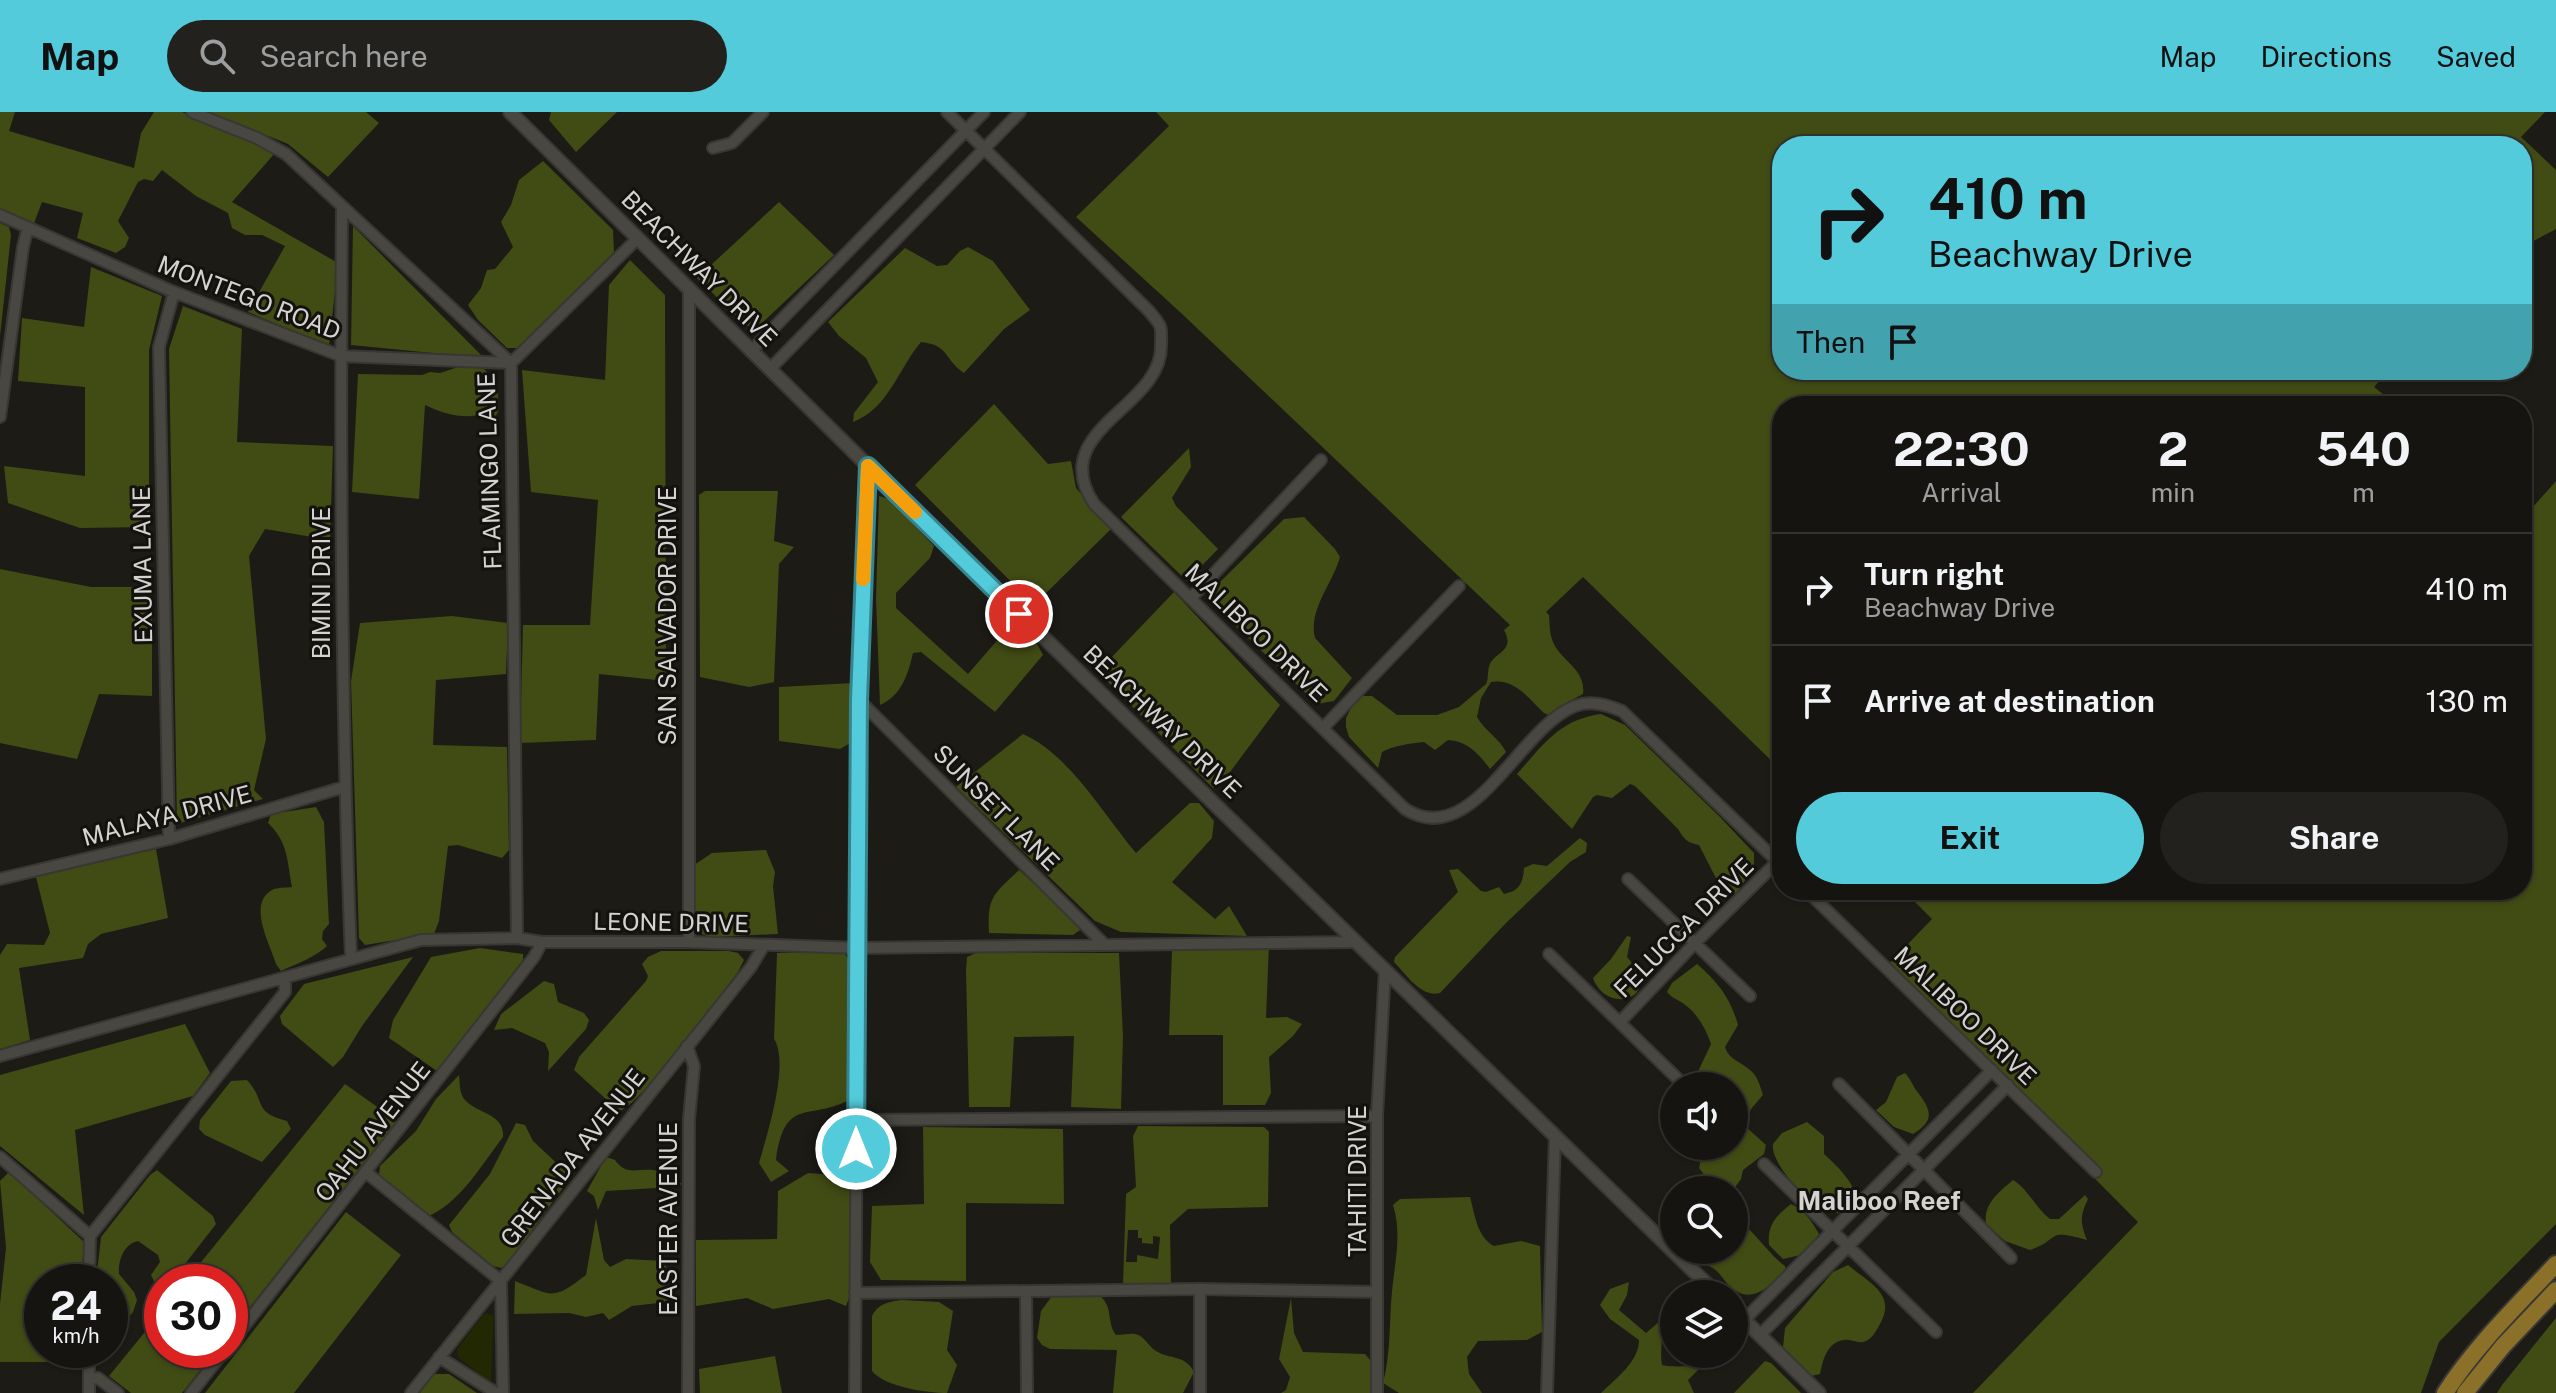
<!DOCTYPE html>
<html lang="en">
<head>
<meta charset="utf-8">
<style>
	:root { --surface:#151410; --page:#22211e; --text:#f1f3f6; --muted:#9d9e9f; --line:#343330; --accent:#53cbda }
	body { margin:0; font-family:"Public Sans",sans-serif; background:var(--page); color:var(--text); height:100vh; display:flex; flex-direction:column; font-size:30px; white-space:nowrap }
	* { box-sizing:border-box; margin:0 }
	p { font-size:26px; color:var(--muted) }
	.icon { flex:none; width:44px; height:44px; fill:none; stroke:currentColor; stroke-width:2; stroke-linecap:round; stroke-linejoin:round }
	.map { position:relative; flex:1; overflow:hidden }
	.sheet { position:absolute; left:1772px; top:284px; width:760px; height:504px; display:flex; flex-direction:column; background:var(--surface); border-radius:32px; box-shadow:0 2px 6px #0004,0 0 0 2px var(--line) }
	.sheet>* { flex:none }
	.guide { position:absolute; left:1772px; top:24px; width:760px; height:244px; border-radius:32px; box-shadow:0 2px 6px #0004,0 0 0 2px var(--line); background:#53cbda; color:#111; overflow:hidden }
	.controls { position:absolute; left:1660px; top:960px; display:grid; gap:16px }
	.controls a { display:grid; place-items:center; width:88px; height:88px; border-radius:50%; background:var(--surface); box-shadow:0 2px 6px #0004,0 0 0 2px var(--line); font-size:40px }
	.speed { position:absolute; left:24px; top:1152px; display:flex; gap:16px; font-size:40px; font-weight:700; text-align:center }
	.speed>* { display:grid; place-content:center; width:104px; height:104px; border-radius:50%; background:var(--surface); box-shadow:0 2px 6px #0004,0 0 0 2px var(--line); line-height:1 }
	.speed small { font-size:20px; font-weight:400 }
	.speed .limit { border:12px solid #d22; background:#fff; color:#111 }
	.pin { position:absolute; display:grid; place-items:center; width:68px; height:68px; color:#fff; margin:-34px; border:4px solid #fff; border-radius:50%; box-shadow:0 2px 8px #0007 }
	.me { position:absolute; width:88px; margin:-44px; rotate:0deg; stroke-linejoin:round; filter:drop-shadow(0 0 6px #0008) }
	.turn { display:flex; align-items:center; gap:28px; height:168px; padding:0 24px; font-size:36px }
	.turn .icon { width:104px; height:104px; stroke-width:2.5 }
	.turn b { display:block; font-size:56px; line-height:68px }
	.then { display:flex; align-items:center; height:76px; padding:0 24px; background:#0003; gap:16px; font-size:30px }
	.eta { display:flex; justify-content:space-evenly; align-items:center; height:136px; text-align:center }
	.eta b { font-size:48px; font-weight:700; line-height:56px }
	.cta { display:flex; gap:16px; margin-top:auto; padding:16px 24px }
	.cta a { flex:1; height:92px; border-radius:48px; background:var(--accent); color:#111; font-size:32px; font-weight:700; line-height:92px; text-align:center }
	.cta a+a { background:var(--page); color:var(--text) }
	ul { padding:0; list-style:none }
	li { display:flex; align-items:center; gap:24px; height:112px; padding:0 24px; border-top:2px solid var(--line) }
	li div { flex:1 }
	li b { display:block; font-size:30px }
	li em { font-style:normal }
	header { display:flex; align-items:center; gap:48px; box-sizing:border-box; height:112px; padding:0 40px; background:var(--accent); color:#111 }
	header strong { font-size:38px }
	nav { display:flex; gap:44px; margin-inline-start:auto; font-size:28px }
	.search { width:560px; height:72px; background:var(--page); display:flex; align-items:center; gap:20px; box-sizing:border-box; padding:0 28px; border-radius:44px; color:var(--muted); font-size:30px }
	.map>svg:first-child { display:block }
</style>
</head>
<body>
<header>
<strong>Map</strong>
<div class="search"><svg class="icon" aria-label="search" viewBox="0 0 24 24"><circle cx="10" cy="10" r="6"/><path d="M15 15l6 6"/></svg>Search here</div>
<nav><a>Map</a><a>Directions</a><a>Saved</a></nav>
</header>
<div class="map">
<svg width="2556" height="1281" viewBox="0 0 2556 1281">
	<rect width="100%" height="100%" fill="#1c1b16"/>
	<path fill="#222801" d="M485 1201 494 1203 491 1268 488 1269 458 1245 457 1237Z"/>
	<path fill="#414b14" fill-rule="evenodd" d="M0 0H15L9 19 134 56 141 21 154 0H182L257 30 275 41 232 90 338 151 329 234 248 200 285 134 262 123H245L232 116 228 101 196 84 162 58 153 69 144 67 138 70 118 109 129 126 125 135 116 141 77 126 83 101 42 90 33 114 0 98Z
		M209 0H366L379 11 328 65 288 32Z
		M551 0H617L576 40 549 8Z
		M1156 0H2545L2521 25 2556 58V117L2522 135V34H1782V258H2389L2374 275 2398 294H1782V659L1583 465 1546 500 1549 503C1550 515 1549 523 1555 534 1565 551 1586 559 1583 582L1557 596 1551 604 1544 601C1528 586 1515 566 1491 570L1481 586 1477 605C1485 619 1499 626 1506 640L1490 657C1479 642 1467 629 1448 628L1435 638 1424 630C1412 631 1392 634 1382 640L1378 656 1349 625 1346 615V606L1352 594 1362 584H1372L1397 603H1437L1459 595 1486 572C1489 566 1487 558 1490 552 1497 539 1515 539 1504 518L1510 513 1180 200 1076 105 1169 14Z
		M543 49 613 118 614 140 520 236H507L478 208 468 193 481 176 487 158 495 157 513 135 501 110 511 93 519 68Z
		M779 90 834 143 761 212 747 214 697 166Z
		M0 111 9 115 11 123 0 224Z
		M353 114 484 246 351 233Z
		M968 135 993 149 1030 198 1004 217 964 261C944 248 950 233 921 230 898 257 889 296 853 310L854 301 878 270 866 246 839 224 828 210 905 136 937 154 947 153 960 139Z
		M630 148 665 183 666 569 599 562 596 628 520 631 523 513H590L598 388 531 380 522 258 605 268 609 173Z
		M91 155 162 184 149 238V415L80 416 8 391 4 354 85 364V275L18 269 22 206 84 215Z
		M183 194 242 217 237 330 333 334 330 428 265 417 249 444 266 627 254 678 263 687 177 712 169 237Z
		M467 252 484 257 497 270 499 297 495 306 487 302C463 307 446 303 425 293L419 387 352 380 358 262 422 263 430 260 440 261Z
		M994 292 1048 352 1071 349 1076 376 1111 417 1034 493 915 373Z
		M1189 336 1191 355 1172 386 1176 394 1218 437 1187 469 1121 405Z
		M2556 369V1112L2439 1230 2421 1281H1973L2138 1110 1885 856 1932 807 1903 778H2522V389L2532 396Z
		M705 379H778L774 429 794 435 779 452 774 570 749 575 700 565 699 383Z
		M879 384 889 387 934 434 930 446 896 481V496L968 562 1008 516H1019L1037 532 1043 543 995 600 921 540 913 541C908 563 901 584 880 593L876 487Z
		M1304 405 1335 437 1340 445C1333 471 1308 498 1315 526L1352 566 1334 589 1317 592 1216 495 1213 486 1220 470 1284 407Z
		M0 457 91 475H152V584L99 582 77 647 0 631Z
		M1174 480 1280 593 1230 660 1213 676 1108 570V549Z
		M452 504 508 511 506 562 436 568 433 633 507 635 509 738 502 746 458 733 448 734 439 809 434 822 365 833 359 826 351 569 360 511Z
		M853 571 854 629 840 637 779 629V575Z
		M1601 602 1625 613 1720 705 1754 741V755L1736 782 1720 774 1699 733C1686 730 1685 728 1678 717L1635 674 1630 672 1612 686 1597 683 1593 685 1572 717 1517 662C1543 633 1560 607 1601 602Z
		M1023 622C1070 643 1103 702 1136 741L1190 691H1199L1214 709 1212 726 1172 770 1215 807 1229 794 1247 824 1121 820 1095 809 956 675Z
		M316 695 324 710 329 812 323 819 322 827 327 834C314 846 298 851 281 859L276 852C270 832 247 792 272 778 277 775 287 776 292 775 287 748 288 730 268 711L271 702Z
		M1580 726 1587 731 1586 740 1570 750 1506 811 1440 881C1421 886 1406 862 1394 850L1395 845 1458 780 1449 758 1458 757 1481 779 1486 780 1499 775 1504 782C1520 779 1523 770 1524 756L1533 752 1547 754Z
		M156 737 168 806 101 822 88 832 83 846 19 856 30 928 0 937V843L7 832 44 833 50 821 36 765Z
		M766 738 775 760 773 774 778 822 710 825 702 822 694 805V753L712 741Z
		M1019 758 1083 816 1073 823 989 821C987 784 994 782 1019 758Z
		M1627 824 1631 825 1627 845C1632 851 1638 859 1640 867 1644 891 1604 897 1593 866L1611 847Z
		M1269 832 1266 906 1287 905 1302 912 1293 924 1269 945 1271 981 1265 993H1223V923H1169L1172 839Z
		M480 836 523 842V848L437 959 389 926 393 908 431 845Z
		M661 839H729L738 841 744 848 738 860C722 881 636 998 619 999L574 958 579 945 646 869 648 864 642 852 648 845Z
		M843 839 849 848 851 987C809 1010 785 983 776 1048L789 1059 771 1070 759 1051C767 1023 790 951 774 927L777 841Z
		M976 841H1119L1123 924 1121 997 1071 995 1074 924 1014 925 1010 995H969L966 858 967 845Z
		M413 845 362 914 343 945 333 955 282 912 280 904 304 872Z
		M1697 852C1718 870 1731 887 1738 913L1725 935C1729 948 1740 949 1750 958 1758 964 1760 974 1763 983L1751 997 1745 1014 1766 1033 1764 1042 1743 1058 1741 1067 1733 1078H1716L1699 1056 1701 1047 1712 1034H1734V974H1699L1695 966 1711 932C1706 917 1697 901 1684 892 1677 887 1673 887 1667 880L1672 871Z
		M544 869 554 872 558 890 584 901 589 908 586 917 548 959 549 940 545 931 512 916 494 918 501 902Z
		M185 912 210 961 193 984 75 1018 84 1103 0 1034V963Z
		M1905 961C1910 966 1912 972 1916 978 1930 996 1937 1008 1913 1022L1894 1015 1876 998 1886 990 1897 965Z
		M459 963C460 971 459 983 466 989 479 1002 505 1002 503 1025 482 1052 459 1093 426 1105L379 1063 380 1054 416 1019 436 987Z
		M247 968C267 990 252 1000 287 1009L291 1017 262 1050 205 1023 199 1017 200 1008 231 969Z
		M345 972 397 1009 230 1220V1170H185Z
		M1807 1010 1824 1024V1042C1838 1055 1851 1067 1857 1085L1846 1102C1838 1101 1827 1101 1820 1097 1805 1088 1770 1050 1773 1032L1782 1021Z
		M516 1011 525 1013 533 1029 566 1060 562 1077 508 1151 501 1156 493 1154 452 1120 449 1113 490 1062Z
		M1138 1014 1264 1015 1269 1020 1268 1095 1188 1097 1170 1113 1171 1172H1123L1126 1082 1136 1075 1133 1024ZM1128 1118H1138V1126H1142V1131L1153 1132V1124L1160 1125 1158 1147 1137 1143V1150H1126Z
		M923 1015 1063 1017 1064 1092 966 1091V1169L881 1168 870 1150 872 1094 924 1092Z
		M606 1045 615 1048C627 1066 641 1054 658 1059 666 1061 675 1068 682 1072L674 1075 606 1079 598 1098 594 1084 587 1079Z
		M157 1058 213 1104 216 1112 171 1170H162V1177L155 1171 151 1163 160 1150 158 1143 138 1129C124 1132 118 1148 119 1162L134 1180 137 1188 133 1200 110 1229V1170H96L101 1125 150 1063Z
		M9 1060 84 1130 81 1170H42V1238H76L75 1250H0V1192L6 1136 0 1069Z
		M808 1061 836 1063 851 1074 852 1178 846 1194 829 1187 773 1197 747 1186 696 1194V1128L777 1127 778 1079Z
		M2013 1068C2028 1077 2036 1096 2050 1107H2059L2085 1083 2088 1087C2080 1104 2080 1110 2087 1128 2044 1116 2062 1127 2030 1138L2005 1129 1986 1112C1983 1092 1999 1080 2013 1068Z
		M1470 1085C1475 1103 1477 1125 1494 1134L1521 1129 1540 1134 1542 1220 1527 1228 1478 1229 1467 1245 1469 1262 1482 1281H1399L1383 1271C1391 1241 1389 1210 1392 1179 1395 1149 1402 1122 1393 1093L1400 1087Z
		M1791 1092C1805 1098 1812 1110 1819 1122L1805 1142 1783 1147 1769 1133C1767 1113 1776 1104 1791 1092Z
		M346 1100 401 1143 294 1281H205Z
		M596 1106 604 1148 610 1155 626 1147 664 1149 673 1174 667 1190 632 1194 609 1208 603 1201 586 1205 569 1201 514 1202 515 1169C554 1184 552 1189 586 1163Z
		M1734 1106C1754 1117 1766 1140 1785 1154L1786 1158C1766 1178 1748 1196 1725 1169 1719 1161 1715 1155 1705 1153L1697 1142 1702 1138H1734Z
		M1848 1153C1869 1171 1897 1182 1880 1212 1876 1219 1872 1228 1863 1230 1857 1231 1850 1227 1844 1228 1827 1230 1823 1248 1820 1262L1811 1264 1783 1235 1785 1216 1833 1160Z
		M1629 1170 1627 1183 1619 1198 1646 1221 1660 1209C1665 1223 1659 1236 1662 1253 1676 1256 1687 1253 1701 1255L1688 1268 1694 1281H1601C1616 1266 1639 1250 1639 1228L1610 1207 1600 1193 1610 1177Z
		M1052 1184H1100C1114 1196 1106 1210 1116 1223 1121 1223 1130 1221 1135 1222 1145 1224 1148 1234 1156 1239 1170 1248 1185 1242 1194 1260L1183 1281H1113L1117 1238 1050 1237 1042 1233 1037 1226 1041 1199Z
		M1291 1186 1294 1221 1303 1240 1365 1242 1371 1249V1281H1281L1286 1278 1290 1265 1279 1247Z
		M902 1188 939 1190 953 1199 947 1238 957 1253 947 1281C927 1281 885 1275 872 1259V1204C879 1191 888 1190 902 1188Z
		M162 1199V1238H216L182 1281H131L109 1264Z
		M2556 1206V1281H2497L2502 1273Z
		M775 1244 782 1281H700L699 1257Z
		M1765 1249 1771 1251 1801 1281H1734Z
		M434 1262H449L477 1281H420Z"/>
	<g fill="none" stroke-linecap="round" stroke-linejoin="round">
		<defs>
			<path id="minor" d="M192 0 257 26 286 42 511 251 517 826
				M947 0 1149 199C1152 203 1158 209 1160 214 1162 219 1161 227 1161 233 1163 296 1045 317 1094 392L1405 697C1473 740 1519 615 1575 594 1591 588 1607 593 1622 599L1782 754
				M713 36 732 31 763 0
				M342 96C340 346 341 596 351 846
				M0 103 169 178 341 244 511 251 637 127
				M689 177V830
				M751 239 984 0
				M770 257 1020 0
				M0 305 23 135 28 115
				M1191 486 1321 348
				M859 588 1104 832
				M1323 616 1459 474
				M169 727 159 235 174 180
				M0 767 169 727 344 675
				M1628 767 1750 884
				M1806 778 2096 1060
				M1549 842 1683 972
				M1620 910 1694 832 1777 750
				M687 934 694 954 689 1007 688 1281
				M0 944 421 828 517 826 542 830H689L857 836 1357 830
				M1839 972 2011 1146
				M856 1008 1377 1004
				M0 1045 90 1124
				M1764 1052 1936 1220
				M367 1061 501 1169 503 1281
				M90 1124 285 880V866
				M89 1170 90 1124
				M1026 1180 1027 1281
				M855 1181 1200 1177 1377 1180
				M1744 1208 1992 958
				M1760 1223 2008 973
				M230 1232 534 845 542 830
				M439 1245 496 1281
				M89 1267 98 1266 118 1281
				M89 1281V1238
				M191 1281 225 1238
				M411 1281 751 855 764 833
				M855 1281 859 588 868 354
				M1200 1281V1177
				M1377 1281V1004L1385 857
				M1547 1281 1555 1024"/>
			<path id="tertiary" d="M510 0 868 354 1717 1182
				M1734 1198 1819 1281"/>
			<path id="primary" d="M2445 1281C2476 1233 2517 1194 2556 1152
				M2465 1281 2503 1234 2556 1178"/>
		</defs>
		<use href="#minor" stroke="#383734" stroke-width="14"/>
		<use href="#tertiary" stroke="#383734" stroke-width="16"/>
		<use href="#primary" stroke="#383734" stroke-width="20"/>
		<use href="#minor" stroke="#484741" stroke-width="10"/>
		<use href="#tertiary" stroke="#484741" stroke-width="12"/>
		<use href="#primary" stroke="#8a7029" stroke-width="16"/>
	</g>
	<g fill="none" stroke-linecap="round" stroke-linejoin="round">
		<defs>
			<path id="route" d="M856 1037 859 588 868 354 1019 502"/>
		</defs>
		<use href="#route" stroke="#36848e" stroke-width="20"/>
		<use href="#route" stroke="#53cbda" stroke-width="14"/>
		<path stroke="#f59e0b" stroke-width="14" d="M863 467 868 354 915 400"/>
	</g>
	<g text-anchor="middle" stroke-width="6" stroke-linejoin="round" paint-order="stroke">
		<g font-size="24" fill="#d4d3d0" stroke="#13120e">
			<text transform="translate(699 157) rotate(45)" y="8">BEACHWAY DRIVE</text>
			<text transform="translate(249 186) rotate(21)" y="8">MONTEGO ROAD</text>
			<text transform="translate(490 359) rotate(-92)" y="8">FLAMINGO LANE</text>
			<text transform="translate(143 453) rotate(-91)" y="8">EXUMA LANE</text>
			<text transform="translate(322 471) rotate(-90)" y="8">BIMINI DRIVE</text>
			<text transform="translate(668 504) rotate(-90)" y="8">SAN SALVADOR DRIVE</text>
			<text transform="translate(1256 521) rotate(44)" y="8">MALIBOO DRIVE</text>
			<text transform="translate(1162 610) rotate(44)" y="8">BEACHWAY DRIVE</text>
			<text transform="translate(996 696) rotate(45)" y="8">SUNSET LANE</text>
			<text transform="translate(167 704) rotate(-15)" y="8">MALAYA DRIVE</text>
			<text transform="translate(671 811) rotate(1)" y="8">LEONE DRIVE</text>
			<text transform="translate(1684 816) rotate(-45)" y="8">FELUCCA DRIVE</text>
			<text transform="translate(1965 904) rotate(44)" y="8">MALIBOO DRIVE</text>
			<text transform="translate(373 1020) rotate(-52)" y="8">OAHU AVENUE</text>
			<text transform="translate(573 1046) rotate(-52)" y="8">GRENADA AVENUE</text>
			<text transform="translate(1358 1069) rotate(-90)" y="8">TAHITI DRIVE</text>
			<text transform="translate(669 1107) rotate(-90)" y="8">EASTER AVENUE</text>
		</g>
		<g font-size="26" font-weight="bold" fill="#d4d3d0" stroke="#13120e">
			<text x="1879" y="1098">Maliboo Reef</text>
		</g>
	</g>
</svg>
<div class="controls">
<a><svg class="icon" aria-label="sound" viewBox="0 0 24 24"><path d="M4 9h4l5-4v14l-5-4H4zM17 9q2 3 0 6"/></svg></a>
<a><svg class="icon" aria-label="search" viewBox="0 0 24 24"><circle cx="10" cy="10" r="6"/><path d="M15 15l6 6"/></svg></a>
<a><svg class="icon" aria-label="layers" viewBox="0 0 24 24"><path d="M12 4l9 5-9 5-9-5zM3 14l9 5 9-5"/></svg></a>
</div>
<div class="speed"><div>24<small>km/h</small></div><div class="limit">30</div></div>
<div class="pin" style="left:1019px;top:502px;background:#d93025"><svg class="icon" aria-label="arrive" viewBox="0 0 24 24"><path d="M6 21V4h12l-3 4 3 4H6"/></svg></div>
<svg class="me" style="left:856px;top:1037px" viewBox="-20 -20 40 40"><circle r="17" fill="#53cbda" stroke="#fff" stroke-width="3"/><path d="M0-11L8 9 0 5-8 9z" fill="#fff"/></svg>
<div class="guide">
<div class="turn"><svg class="icon" aria-label="right" viewBox="0 0 24 24"><path d="M7 20v-9h11M14 6l5 5-5 5"/></svg><div><b>410 m</b>Beachway Drive</div></div>
<div class="then">Then<svg class="icon" aria-label="arrive" viewBox="0 0 24 24"><path d="M6 21V4h12l-3 4 3 4H6"/></svg></div>
</div>
<section class="sheet">
<div class="eta">
<div><b>22:30</b><p>Arrival</p></div>
<div><b>2</b><p>min</p></div>
<div><b>540</b><p>m</p></div>
</div>
<ul>
<li><svg class="icon" aria-label="right" viewBox="0 0 24 24"><path d="M7 20v-9h11M14 6l5 5-5 5"/></svg><div><b>Turn right</b><p>Beachway Drive</p></div><em>410 m</em></li>
<li><svg class="icon" aria-label="arrive" viewBox="0 0 24 24"><path d="M6 21V4h12l-3 4 3 4H6"/></svg><div><b>Arrive at destination</b></div><em>130 m</em></li>
</ul>
<div class="cta"><a>Exit</a><a>Share</a></div>
</section>
</div>
</body>
</html>
